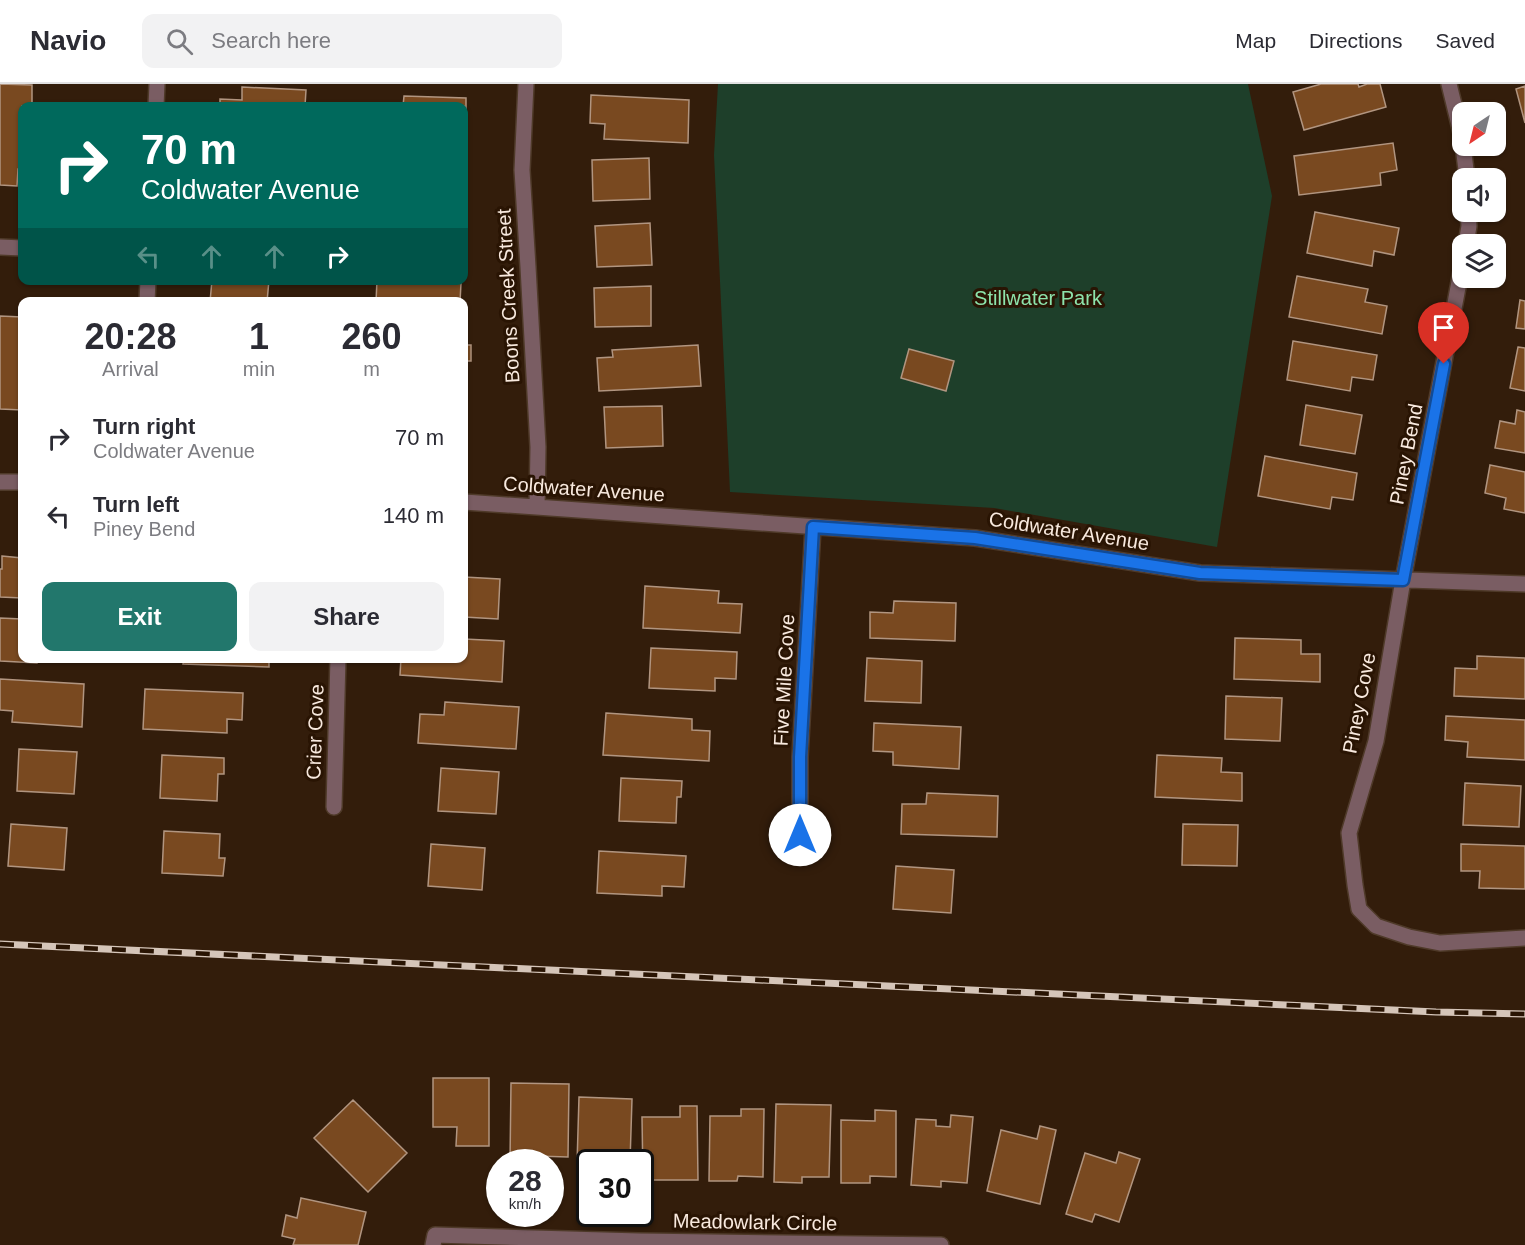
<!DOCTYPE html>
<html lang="en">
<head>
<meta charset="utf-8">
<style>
	:root { --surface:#fff; --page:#f2f2f3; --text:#2b2b33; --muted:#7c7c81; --line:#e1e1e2; --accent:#22776c }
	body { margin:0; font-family:Helvetica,sans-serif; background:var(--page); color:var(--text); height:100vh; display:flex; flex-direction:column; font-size:22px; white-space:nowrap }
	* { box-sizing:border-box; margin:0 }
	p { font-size:20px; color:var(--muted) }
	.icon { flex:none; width:33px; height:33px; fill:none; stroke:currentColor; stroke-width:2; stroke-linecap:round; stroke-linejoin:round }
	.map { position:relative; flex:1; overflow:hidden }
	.sheet { position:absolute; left:18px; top:213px; width:450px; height:366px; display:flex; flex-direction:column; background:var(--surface); border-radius:12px; box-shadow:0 2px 4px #0004 }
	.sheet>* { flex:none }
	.hud { position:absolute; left:18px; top:18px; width:450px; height:183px; border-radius:12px; box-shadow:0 2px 4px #0004; background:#00695c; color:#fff; overflow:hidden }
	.needle { width:39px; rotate:215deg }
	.controls { position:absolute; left:1452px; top:18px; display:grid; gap:12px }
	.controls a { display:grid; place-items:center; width:54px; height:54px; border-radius:12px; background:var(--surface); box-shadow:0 2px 4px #0004; font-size:30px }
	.speed { position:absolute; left:486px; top:1065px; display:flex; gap:12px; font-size:30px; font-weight:700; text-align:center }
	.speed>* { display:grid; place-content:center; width:78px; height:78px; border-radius:50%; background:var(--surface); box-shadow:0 2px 4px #0004; line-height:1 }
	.speed small { font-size:15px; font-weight:400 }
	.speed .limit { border:3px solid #111; border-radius:9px; background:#fff; color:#111 }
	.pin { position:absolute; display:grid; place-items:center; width:51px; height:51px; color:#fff; margin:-62px -26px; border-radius:50% 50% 50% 0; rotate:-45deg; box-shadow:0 0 6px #0007 }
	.pin .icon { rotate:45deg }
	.me { position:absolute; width:66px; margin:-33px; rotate:0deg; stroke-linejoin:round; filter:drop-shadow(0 0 4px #0008) }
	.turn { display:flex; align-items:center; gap:21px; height:126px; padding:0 24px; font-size:27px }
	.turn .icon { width:78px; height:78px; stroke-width:2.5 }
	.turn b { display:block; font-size:42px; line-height:51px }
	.lanes { display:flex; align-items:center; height:57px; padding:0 24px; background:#0003; justify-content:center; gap:30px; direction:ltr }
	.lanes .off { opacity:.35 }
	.eta { display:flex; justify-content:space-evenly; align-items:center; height:102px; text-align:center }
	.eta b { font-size:36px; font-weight:800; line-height:42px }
	.primary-button { display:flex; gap:12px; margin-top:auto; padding:12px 24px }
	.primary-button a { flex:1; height:69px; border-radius:12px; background:var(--accent); color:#fff; font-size:24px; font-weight:800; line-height:69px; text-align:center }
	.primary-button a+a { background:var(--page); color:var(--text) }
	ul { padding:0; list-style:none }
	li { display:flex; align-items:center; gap:18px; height:78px; padding:0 24px }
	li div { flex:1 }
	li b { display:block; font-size:22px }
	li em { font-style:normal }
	header { display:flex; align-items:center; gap:36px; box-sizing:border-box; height:84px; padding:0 30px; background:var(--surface); border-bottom:2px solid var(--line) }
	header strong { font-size:28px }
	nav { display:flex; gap:33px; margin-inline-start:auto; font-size:21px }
	.search { width:420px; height:54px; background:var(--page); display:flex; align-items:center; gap:15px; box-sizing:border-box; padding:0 21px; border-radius:12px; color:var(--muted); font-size:22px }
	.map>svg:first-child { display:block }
</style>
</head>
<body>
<header>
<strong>Navio</strong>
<div class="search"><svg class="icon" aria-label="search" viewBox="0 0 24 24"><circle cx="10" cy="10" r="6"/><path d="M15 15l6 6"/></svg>Search here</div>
<nav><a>Map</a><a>Directions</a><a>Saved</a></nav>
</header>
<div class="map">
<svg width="1525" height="1161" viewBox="0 0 1525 1161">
	<rect width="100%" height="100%" fill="#331d0b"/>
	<path fill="#1e3f2a" d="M718 0H1248L1272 112 1217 463 994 424 730 408 714 71Z"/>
	<path fill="#794920" stroke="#b19580" stroke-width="1.5" d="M0 0 32 1V22H22V85H18L17 102 0 101Z
		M1321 0H1358L1359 3 1367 0H1380L1386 23 1304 46 1293 8Z
		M1525 2V39L1516 5Z
		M242 3 306 6 305 22H220V15L242 16Z
		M591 11 689 16 688 59 604 55 605 40 590 39Z
		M404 12 466 14V38H464V22H403Z
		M1393 59 1397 86 1380 89 1381 101 1299 111 1294 72Z
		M649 74 650 115 593 117 592 76Z
		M1315 128 1399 144 1394 171 1374 167 1372 182 1307 169Z
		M650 139 652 181 597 183 595 142Z
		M1297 192 1368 205 1365 218 1387 222 1382 250 1289 233Z
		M212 196H269L267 218H210Z
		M377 196 461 199 460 218H376Z
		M651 202V242L595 243 594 204Z
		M1520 216 1525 217V245L1516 244Z
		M0 232 22 233V326L0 325Z
		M1293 257 1377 271 1373 296 1352 293 1350 307 1287 296Z
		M464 261H471V277H467L466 304 464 303Z
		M698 261 701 302 599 307 597 274 613 273 612 266Z
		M1518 263 1525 264V307L1510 304Z
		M909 265 954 277 946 307 901 294Z
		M1306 321 1362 331 1355 370 1300 361Z
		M662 322 663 362 606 364 604 323Z
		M1517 326 1525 328V369L1495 364 1500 337 1515 340Z
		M1265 372 1357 389 1353 416 1332 413 1330 425 1258 412Z
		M1490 381 1525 388V429L1504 425 1506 414 1485 409Z
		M2 472 22 474V514L0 513V485H2Z
		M464 493 500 495 498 535 464 533Z
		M645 502 719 507 718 519 742 520 740 549 643 544Z
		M894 517 956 519 955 557 870 554V528L893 529Z
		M0 534 22 535V574H38L37 579 0 577Z
		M1235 554 1301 556V570H1320V598L1234 595Z
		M464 555 504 557 502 598 400 591 401 574H464Z
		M651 564 737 568 736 595 715 594V607L649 604Z
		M1477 572 1525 574V615L1454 612 1455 584 1477 585Z
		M184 574H269V583L183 580Z
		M867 574 922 577 921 619 865 617Z
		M0 595 84 600 82 643 12 638 13 627 0 626Z
		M145 605 243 609 242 636 227 635V649L143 645Z
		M1226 612 1282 614 1280 657 1225 655Z
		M445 618 519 623 516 665 418 659 420 630 444 631Z
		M606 629 692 635V646L710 647 709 677 603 671Z
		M1446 632 1525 636V676L1467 673 1468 658 1445 656Z
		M874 639 961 643 959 685 893 681V668L873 667Z
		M19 665 77 668 74 710 17 707Z
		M162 671 224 674V690H218L217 717 160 714Z
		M1157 671 1222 674 1221 688 1242 689V717L1155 713Z
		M441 684 499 688 496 730 438 727Z
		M621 694 682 697 681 713H677L676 739 619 737Z
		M1465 699 1521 702 1519 743 1463 741Z
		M927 709 998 712 997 753 901 750 902 720H926Z
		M11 740 67 744 64 786 8 782Z
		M1183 740 1238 741 1237 782 1182 781Z
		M164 747 220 750 219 774H225L223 792 162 789Z
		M431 760 485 764 482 806 428 802Z
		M1461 760 1525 762V805L1479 804 1480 787H1461Z
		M599 767 686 772 684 803 662 802V812L597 809Z
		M896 782 954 786 951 829 893 825Z
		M433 994H489V1062H456L457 1043H433Z
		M511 999 569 1000 568 1073 536 1072V1078H510Z
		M579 1013 632 1015 630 1078H590V1080H577Z
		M353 1016 407 1069 368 1108 314 1054Z
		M776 1020 831 1021 829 1093H802V1099L774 1098Z
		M680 1022H697L698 1096H643L642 1033H680Z
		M741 1025H764L763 1093 738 1092 737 1097H709L710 1032H741Z
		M875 1026 896 1027V1093L870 1092V1099H841V1036L875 1037Z
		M951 1031 973 1033 967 1099 941 1097V1103L911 1101 916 1035 936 1036V1042L950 1043Z
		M1040 1042 1056 1046 1040 1120 987 1107 1001 1046 1037 1055Z
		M1119 1068 1140 1075 1119 1138 1095 1130 1092 1138 1066 1130 1085 1069 1116 1079Z
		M301 1114 366 1128 358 1161H293L295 1155 282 1152 286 1131 297 1134Z"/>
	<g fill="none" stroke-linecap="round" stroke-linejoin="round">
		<defs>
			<path id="minor" d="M526 0 522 86 528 183 538 363 537 422
				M1449 0 1462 53
				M156 22 157 0
				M1463 62 1467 94
				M1466 160 1469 142 1468 128
				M0 163 22 164
				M1462 182 1403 496 1376 657 1349 749 1355 801 1359 825 1376 842 1409 853 1440 859 1525 854
				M147 218 148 196
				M0 398H22
				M464 418 975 454 1200 489 1525 500
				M334 723 338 574
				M800 751V673L813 443
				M433 1161 435 1151 639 1157 941 1161"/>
		</defs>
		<use href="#minor" stroke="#4f3a29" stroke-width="18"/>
		<use href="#minor" stroke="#7a5d63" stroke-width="15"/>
		<defs>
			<path id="rail" d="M0 860 1436 928 1525 930"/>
		</defs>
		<use href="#rail" stroke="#d5c5b9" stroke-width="7"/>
		<use href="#rail" stroke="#291403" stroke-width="4.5" stroke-dasharray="14" stroke-linecap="butt"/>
	</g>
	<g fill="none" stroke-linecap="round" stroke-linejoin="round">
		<defs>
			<path id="route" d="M800 751V673L813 443 975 454 1200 489 1403 496 1444 280"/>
		</defs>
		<use href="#route" stroke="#114b97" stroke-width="15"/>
		<use href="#route" stroke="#1a73e8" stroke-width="10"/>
	</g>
	<g text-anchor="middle" stroke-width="6" stroke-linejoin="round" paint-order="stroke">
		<g font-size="20" fill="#f8e9de" stroke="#291403">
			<text transform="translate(508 212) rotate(-93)" y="7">Boons Creek Street</text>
			<text transform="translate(1406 370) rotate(-79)" y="7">Piney Bend</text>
			<text transform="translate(584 405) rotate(4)" y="7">Coldwater Avenue</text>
			<text transform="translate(1069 447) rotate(9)" y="7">Coldwater Avenue</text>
			<text transform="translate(784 596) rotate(-87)" y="7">Five Mile Cove</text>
			<text transform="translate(1359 619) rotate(-79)" y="7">Piney Cove</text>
			<text transform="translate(315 648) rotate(-88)" y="7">Crier Cove</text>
			<text transform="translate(755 1138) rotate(1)" y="7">Meadowlark Circle</text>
		</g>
		<g font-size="20" fill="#8de3ab" stroke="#291403">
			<text x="1038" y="221">Stillwater Park</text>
		</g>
	</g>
</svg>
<div class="controls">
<a><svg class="needle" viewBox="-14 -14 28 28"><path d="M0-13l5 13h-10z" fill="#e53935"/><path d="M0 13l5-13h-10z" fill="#7c7c81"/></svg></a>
<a><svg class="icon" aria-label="sound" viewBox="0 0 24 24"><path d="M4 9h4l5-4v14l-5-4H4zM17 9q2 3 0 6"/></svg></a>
<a><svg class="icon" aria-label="layers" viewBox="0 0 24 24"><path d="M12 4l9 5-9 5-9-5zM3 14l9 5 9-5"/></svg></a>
</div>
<div class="speed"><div>28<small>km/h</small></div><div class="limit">30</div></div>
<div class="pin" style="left:1444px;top:280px;background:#d93025"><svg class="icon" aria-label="arrive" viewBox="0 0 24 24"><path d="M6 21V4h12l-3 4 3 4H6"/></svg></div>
<svg class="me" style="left:800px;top:751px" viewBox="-20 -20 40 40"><circle r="19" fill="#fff"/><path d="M0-13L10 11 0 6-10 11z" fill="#1a73e8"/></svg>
<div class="hud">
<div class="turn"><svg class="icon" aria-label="right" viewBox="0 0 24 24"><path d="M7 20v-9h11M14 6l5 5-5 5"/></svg><div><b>70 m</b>Coldwater Avenue</div></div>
<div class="lanes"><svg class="icon off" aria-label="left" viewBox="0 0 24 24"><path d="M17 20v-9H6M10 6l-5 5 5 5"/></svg><svg class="icon off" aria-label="ahead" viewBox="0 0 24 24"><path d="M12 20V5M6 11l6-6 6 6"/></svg><svg class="icon off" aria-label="ahead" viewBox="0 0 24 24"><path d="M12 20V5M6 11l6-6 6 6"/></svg><svg class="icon" aria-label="right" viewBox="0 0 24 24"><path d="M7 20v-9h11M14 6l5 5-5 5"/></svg></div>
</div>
<section class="sheet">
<div class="eta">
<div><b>20:28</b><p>Arrival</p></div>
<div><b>1</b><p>min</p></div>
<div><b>260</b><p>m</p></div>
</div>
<ul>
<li><svg class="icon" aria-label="right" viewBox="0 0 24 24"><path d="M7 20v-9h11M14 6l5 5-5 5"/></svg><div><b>Turn right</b><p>Coldwater Avenue</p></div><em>70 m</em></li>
<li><svg class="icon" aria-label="left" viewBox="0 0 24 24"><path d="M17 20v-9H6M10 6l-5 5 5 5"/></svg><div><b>Turn left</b><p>Piney Bend</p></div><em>140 m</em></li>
</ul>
<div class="primary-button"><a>Exit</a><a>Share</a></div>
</section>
</div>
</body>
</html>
